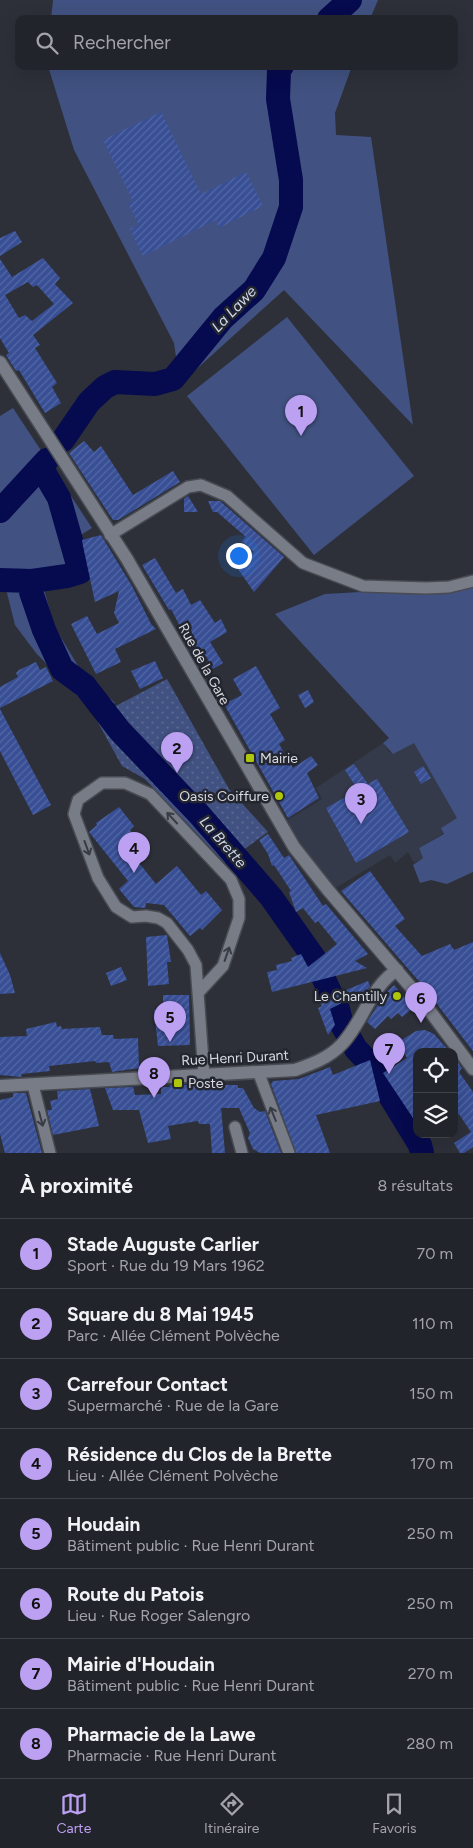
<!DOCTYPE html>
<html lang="fr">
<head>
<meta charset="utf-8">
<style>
  body { margin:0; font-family:Figtree,sans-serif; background:#2a2c33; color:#f1f3f6 }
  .controls { position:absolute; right:15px; bottom:15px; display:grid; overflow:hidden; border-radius:10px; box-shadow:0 5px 20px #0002 }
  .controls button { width:45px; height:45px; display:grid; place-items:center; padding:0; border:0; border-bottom:1px solid #3f4147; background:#22242b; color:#f1f3f6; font:25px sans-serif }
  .you { position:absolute; left:238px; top:555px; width:18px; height:18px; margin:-12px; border:4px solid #fff; border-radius:50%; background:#1a73e8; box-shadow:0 0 0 8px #1a73e833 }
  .badge { display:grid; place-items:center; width:32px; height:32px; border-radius:50%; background:#bca0f2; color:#111; font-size:16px; font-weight:700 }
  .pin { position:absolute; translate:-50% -41px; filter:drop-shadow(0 1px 2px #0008) }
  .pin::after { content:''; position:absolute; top:26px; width:18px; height:15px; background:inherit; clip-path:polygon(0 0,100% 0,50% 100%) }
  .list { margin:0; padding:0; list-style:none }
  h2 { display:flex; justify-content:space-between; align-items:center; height:65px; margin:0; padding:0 20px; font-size:21px }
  h2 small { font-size:16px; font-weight:400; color:#a2a4a9 }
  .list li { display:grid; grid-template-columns:32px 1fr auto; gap:15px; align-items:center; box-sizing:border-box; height:70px; padding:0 20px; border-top:1px solid #3f4147 }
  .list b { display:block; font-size:19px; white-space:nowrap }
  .list p { margin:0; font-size:16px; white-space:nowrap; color:#a2a4a9 }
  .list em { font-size:16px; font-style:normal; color:#a2a4a9 }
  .icon { flex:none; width:28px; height:28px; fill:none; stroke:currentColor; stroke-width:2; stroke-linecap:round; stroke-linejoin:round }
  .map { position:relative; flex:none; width:473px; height:1153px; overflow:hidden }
  .search { position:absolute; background:#22242b; box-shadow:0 5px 20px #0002; left:15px; right:15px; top:15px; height:55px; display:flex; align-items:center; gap:12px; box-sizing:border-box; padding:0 18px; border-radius:10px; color:#a2a4a9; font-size:19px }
  .sheet { height:625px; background:#22242b }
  nav { display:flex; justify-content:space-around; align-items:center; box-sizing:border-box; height:70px; border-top:1px solid #3f4147; background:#22242b; font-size:14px; color:#a2a4a9 }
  nav a { display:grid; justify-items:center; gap:2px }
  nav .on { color:#bca0f2 }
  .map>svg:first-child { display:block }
</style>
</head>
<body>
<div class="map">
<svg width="473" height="1153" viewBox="0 0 473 1153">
  <defs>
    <pattern id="park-dots" width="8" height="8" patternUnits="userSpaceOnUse" patternTransform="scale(1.25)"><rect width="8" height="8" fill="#415282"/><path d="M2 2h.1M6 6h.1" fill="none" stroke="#5c6a93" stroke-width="1.8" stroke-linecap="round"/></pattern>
    <pattern id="building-hatch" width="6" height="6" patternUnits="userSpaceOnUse" patternTransform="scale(1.25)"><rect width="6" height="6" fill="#384f96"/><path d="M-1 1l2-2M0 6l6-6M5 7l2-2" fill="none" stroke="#5468a4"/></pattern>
  </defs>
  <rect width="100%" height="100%" fill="#2d3039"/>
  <path fill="#343a49" d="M414 742 458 818 441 828 444 833 419 848 423 858 414 863 408 852 395 863 390 855 334 889 312 862 286 821 322 799 316 788 383 743 390 753Z"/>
  <path fill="#415282" d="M53 0H378L370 19H51Z
    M48 66H352L335 113 336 135 371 137 413 425 284 290 180 384 174 343 74 150Z
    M287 317 414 476 314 555 187 396Z
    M13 408 92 528 76 538 85 576 43 585 54 626 83 674 115 703 92 711 36 653 15 625 6 589 0 590V416Z
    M473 581V872L447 884 431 880 420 883 413 865 423 858 419 848 444 834 441 828 457 818 414 743 393 754 383 743 389 738 275 614 325 594 449 587Z"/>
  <path fill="url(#park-dots)" d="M167 679 229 789 268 832 225 863 145 779 122 766 95 717Z"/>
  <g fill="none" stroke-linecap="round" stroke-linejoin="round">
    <path stroke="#060a4e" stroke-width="24" d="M329 19 350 0
      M63 440 89 402 105 387 115 382 155 384 173 379 223 318 254 290 274 258 291 207V180L278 99 279 70 282 66
      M41 467 59 498 80 572 67 576 32 581 31 592 44 630 62 669 85 686 120 731 198 813 271 897 314 958 338 1009 342 1025 356 1049 371 1065 420 1145 422 1153
      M0 511 47 460
      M0 580 32 581"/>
  </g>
  <path fill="url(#building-hatch)" fill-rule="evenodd" d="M161 112 201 194 246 172 263 206 219 228 216 220 143 256 130 229 139 225 128 203 133 201 103 140Z
    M15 231 22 242 0 256V238Z
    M43 258 60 278 55 284 73 303 33 335 40 345 35 348 57 383 52 387 61 403 45 413 19 370 16 371 6 355 9 353 0 338V259L12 277ZM28 282 33 287 37 285 54 304 32 321 25 315 19 318 5 295Z
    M84 441 94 452 101 446 133 495 173 471 180 482 118 520H113L69 453Z
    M188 496 198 512H184V499Z
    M208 501H220L284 557 254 592 238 569 254 552 242 541 246 537 217 512H213Z
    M101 535 132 586 151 624 156 629 115 649 121 662 96 674 71 624 87 616 97 634 119 623 114 613 119 591 95 602 83 546 82 540Z
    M155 558 176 593 183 589 191 605 200 600 215 623 221 619 227 632 210 642 223 663 213 669 206 656 198 661 171 609 169 610 142 565Z
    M155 661 163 678 140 689 131 671Z
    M36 662 40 670 46 667 53 681 0 708V687L18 677 16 673 19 670Z
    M256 666 280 708 270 714 285 740 279 744 293 768 311 756 318 765 307 773 319 798 288 818 224 704 242 695 233 679Z
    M308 690 314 702 305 708 298 695Z
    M0 709 51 805 33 815 0 751Z
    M354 764 368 784 377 779 409 832 356 863 326 808 358 790 345 770Z
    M423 766 431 778 421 784 414 772Z
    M119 807 134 826 130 830 150 854 139 863 156 884 177 866 201 895 206 891 222 910 202 930 200 928 190 936 164 905 146 903 145 908 134 907 119 889 128 881 89 832 97 825 96 823Z
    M268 834 284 858 289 855 323 906 326 904 368 954 355 961 367 968 272 992 267 972 277 970 276 965 292 961 291 958 301 954 308 967 337 944 318 921 315 923 303 908 296 912 289 892 291 891 274 865 272 866 268 854 259 840Z
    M370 871 405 919 395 926 422 956 450 944 454 950 473 942V1051L423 986 341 891Z
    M167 935 171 962H167L169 984 148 986 146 937Z
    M0 953 10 975 15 993 0 994Z
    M121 967 127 980 111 986 106 973Z
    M368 981 370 986 367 990 330 1009 335 1025 328 1035 318 1008 322 1006 319 1001Z
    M394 985 413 1008 402 1017 398 1013 391 1019 388 1016 375 1029 367 1022 384 995Z
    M163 995H189L190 1045 158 1046 154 1010 163 1009Z
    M56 1022 57 1027 61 1026 62 1029 100 1027 102 1035H113L114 1039 138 1038 139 1068 112 1072 109 1062 96 1063 95 1061 49 1066 50 1071 21 1074 22 1077 0 1075V1037L27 1036 26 1029Z
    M425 1030 434 1034 450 1052H417V1124L383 1073 407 1058 399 1045 400 1041 416 1031Z
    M454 1057 462 1068 459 1072 473 1092V1147L464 1153H460L454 1143 471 1132 459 1114 454 1116Z
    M370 1060 380 1101 316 1115 330 1153H296L271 1084 273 1081 299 1079 330 1067 333 1075Z
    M170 1085H238V1088H243L254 1108 260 1112 265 1111 281 1153H260L253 1149 248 1138 250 1133 239 1108H221L225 1153H212L210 1124H199L198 1121 168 1126 171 1139 148 1143 139 1110H113L105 1088 133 1087 135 1095 161 1094V1087H170Z
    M90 1089 99 1126 53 1135 47 1110H52L50 1101 58 1099 57 1091Z
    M13 1093H26L42 1153H5L0 1134V1100L13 1097Z"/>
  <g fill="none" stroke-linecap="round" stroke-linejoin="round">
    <g stroke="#484b52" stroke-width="14">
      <path id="minor" d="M110 535 188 487 201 485 227 496 303 563 363 586 426 588 449 587 473 581
        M199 992 223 966 239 918V899L231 880 150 794 125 783H102L78 800 74 814 98 878 116 907 132 917 146 916 158 918 167 923 188 950 196 965 204 1075
        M259 1074 289 1153
        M33 1085 50 1153
        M235 1127 242 1153"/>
    </g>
    <g stroke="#484b52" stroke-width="15">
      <path id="tertiary" d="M0 1086 295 1070C312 1064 329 1058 342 1044 363 1022 371 986 397 970"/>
    </g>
    <g stroke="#484b52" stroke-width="15">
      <path id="secondary" d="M0 362 127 559 294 847 328 890 421 999 473 1069"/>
    </g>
    <use href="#minor" stroke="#787c87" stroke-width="11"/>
    <use href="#tertiary" stroke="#787c87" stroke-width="12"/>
    <use href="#secondary" stroke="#787c87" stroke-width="12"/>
  </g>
  <defs><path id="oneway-shaft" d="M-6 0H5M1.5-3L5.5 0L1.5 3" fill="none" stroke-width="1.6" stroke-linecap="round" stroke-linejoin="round" transform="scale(1.25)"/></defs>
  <g stroke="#383c45">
    <use href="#oneway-shaft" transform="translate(172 818) rotate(-133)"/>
    <use href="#oneway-shaft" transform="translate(87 848) rotate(70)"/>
    <use href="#oneway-shaft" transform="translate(227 954) rotate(-71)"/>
    <use href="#oneway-shaft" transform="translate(273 1114) rotate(-112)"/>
    <use href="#oneway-shaft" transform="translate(41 1119) rotate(75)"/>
  </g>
  <g fill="#aec60c" stroke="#23262f" stroke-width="2">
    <rect x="245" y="753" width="10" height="10" rx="2.5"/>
    <circle cx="279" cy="796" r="5"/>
    <circle cx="397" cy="996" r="5"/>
    <rect x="173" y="1078" width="10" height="10" rx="2.5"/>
  </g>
  <g text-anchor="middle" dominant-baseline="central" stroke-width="5" stroke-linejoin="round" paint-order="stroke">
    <g font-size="14" fill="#d9dbe1" stroke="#23262f">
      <text transform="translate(204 664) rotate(61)">Rue de la Gare</text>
      <text transform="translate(235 1058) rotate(-3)">Rue Henri Durant</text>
    </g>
    <g font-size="14" fill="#d9dbe1" stroke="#23262f" text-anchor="start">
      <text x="260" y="758">Mairie</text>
      <text x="269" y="796" text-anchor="end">Oasis Coiffure</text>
      <text x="387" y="996" text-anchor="end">Le Chantilly</text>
      <text x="188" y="1083">Poste</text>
    </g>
    <g font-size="15" font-style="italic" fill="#cfd8ec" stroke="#23262f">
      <text transform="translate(234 309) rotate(-46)">La Lawe</text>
      <text transform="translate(223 842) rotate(49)">La Brette</text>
    </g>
  </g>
</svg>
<div class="controls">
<button><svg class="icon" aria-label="locate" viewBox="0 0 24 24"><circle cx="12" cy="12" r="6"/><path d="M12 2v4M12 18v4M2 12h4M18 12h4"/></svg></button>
<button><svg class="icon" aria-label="layers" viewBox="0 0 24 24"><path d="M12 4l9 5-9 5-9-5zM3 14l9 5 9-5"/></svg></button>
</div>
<div class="you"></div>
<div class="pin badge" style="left:301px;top:436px">1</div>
<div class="pin badge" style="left:177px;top:773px">2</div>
<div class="pin badge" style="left:361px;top:824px">3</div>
<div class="pin badge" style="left:134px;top:873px">4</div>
<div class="pin badge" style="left:170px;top:1042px">5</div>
<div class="pin badge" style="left:421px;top:1023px">6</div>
<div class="pin badge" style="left:389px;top:1074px">7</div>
<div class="pin badge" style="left:154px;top:1098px">8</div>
<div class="search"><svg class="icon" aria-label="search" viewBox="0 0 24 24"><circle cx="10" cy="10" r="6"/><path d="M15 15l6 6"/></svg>Rechercher</div>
</div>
<section class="sheet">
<h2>À proximité<small>8 résultats</small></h2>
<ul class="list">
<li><span class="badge">1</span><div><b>Stade Auguste Carlier</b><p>Sport · Rue du 19 Mars 1962</p></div><em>70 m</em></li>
<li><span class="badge">2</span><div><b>Square du 8 Mai 1945</b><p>Parc · Allée Clément Polvèche</p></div><em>110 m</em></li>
<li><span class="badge">3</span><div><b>Carrefour Contact</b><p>Supermarché · Rue de la Gare</p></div><em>150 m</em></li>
<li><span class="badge">4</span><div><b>Résidence du Clos de la Brette</b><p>Lieu · Allée Clément Polvèche</p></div><em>170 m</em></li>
<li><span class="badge">5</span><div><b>Houdain</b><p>Bâtiment public · Rue Henri Durant</p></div><em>250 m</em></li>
<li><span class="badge">6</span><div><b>Route du Patois</b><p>Lieu · Rue Roger Salengro</p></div><em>250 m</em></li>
<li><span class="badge">7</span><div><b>Mairie d'Houdain</b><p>Bâtiment public · Rue Henri Durant</p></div><em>270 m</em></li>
<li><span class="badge">8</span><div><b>Pharmacie de la Lawe</b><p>Pharmacie · Rue Henri Durant</p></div><em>280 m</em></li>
</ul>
</section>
<nav>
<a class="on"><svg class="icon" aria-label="map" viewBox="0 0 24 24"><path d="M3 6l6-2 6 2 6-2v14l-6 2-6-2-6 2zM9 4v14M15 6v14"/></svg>Carte</a>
<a><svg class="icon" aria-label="directions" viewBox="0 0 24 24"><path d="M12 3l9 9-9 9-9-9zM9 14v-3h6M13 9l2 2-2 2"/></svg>Itinéraire</a>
<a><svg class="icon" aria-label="saved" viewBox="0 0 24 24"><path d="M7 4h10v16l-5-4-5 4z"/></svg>Favoris</a>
</nav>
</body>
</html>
